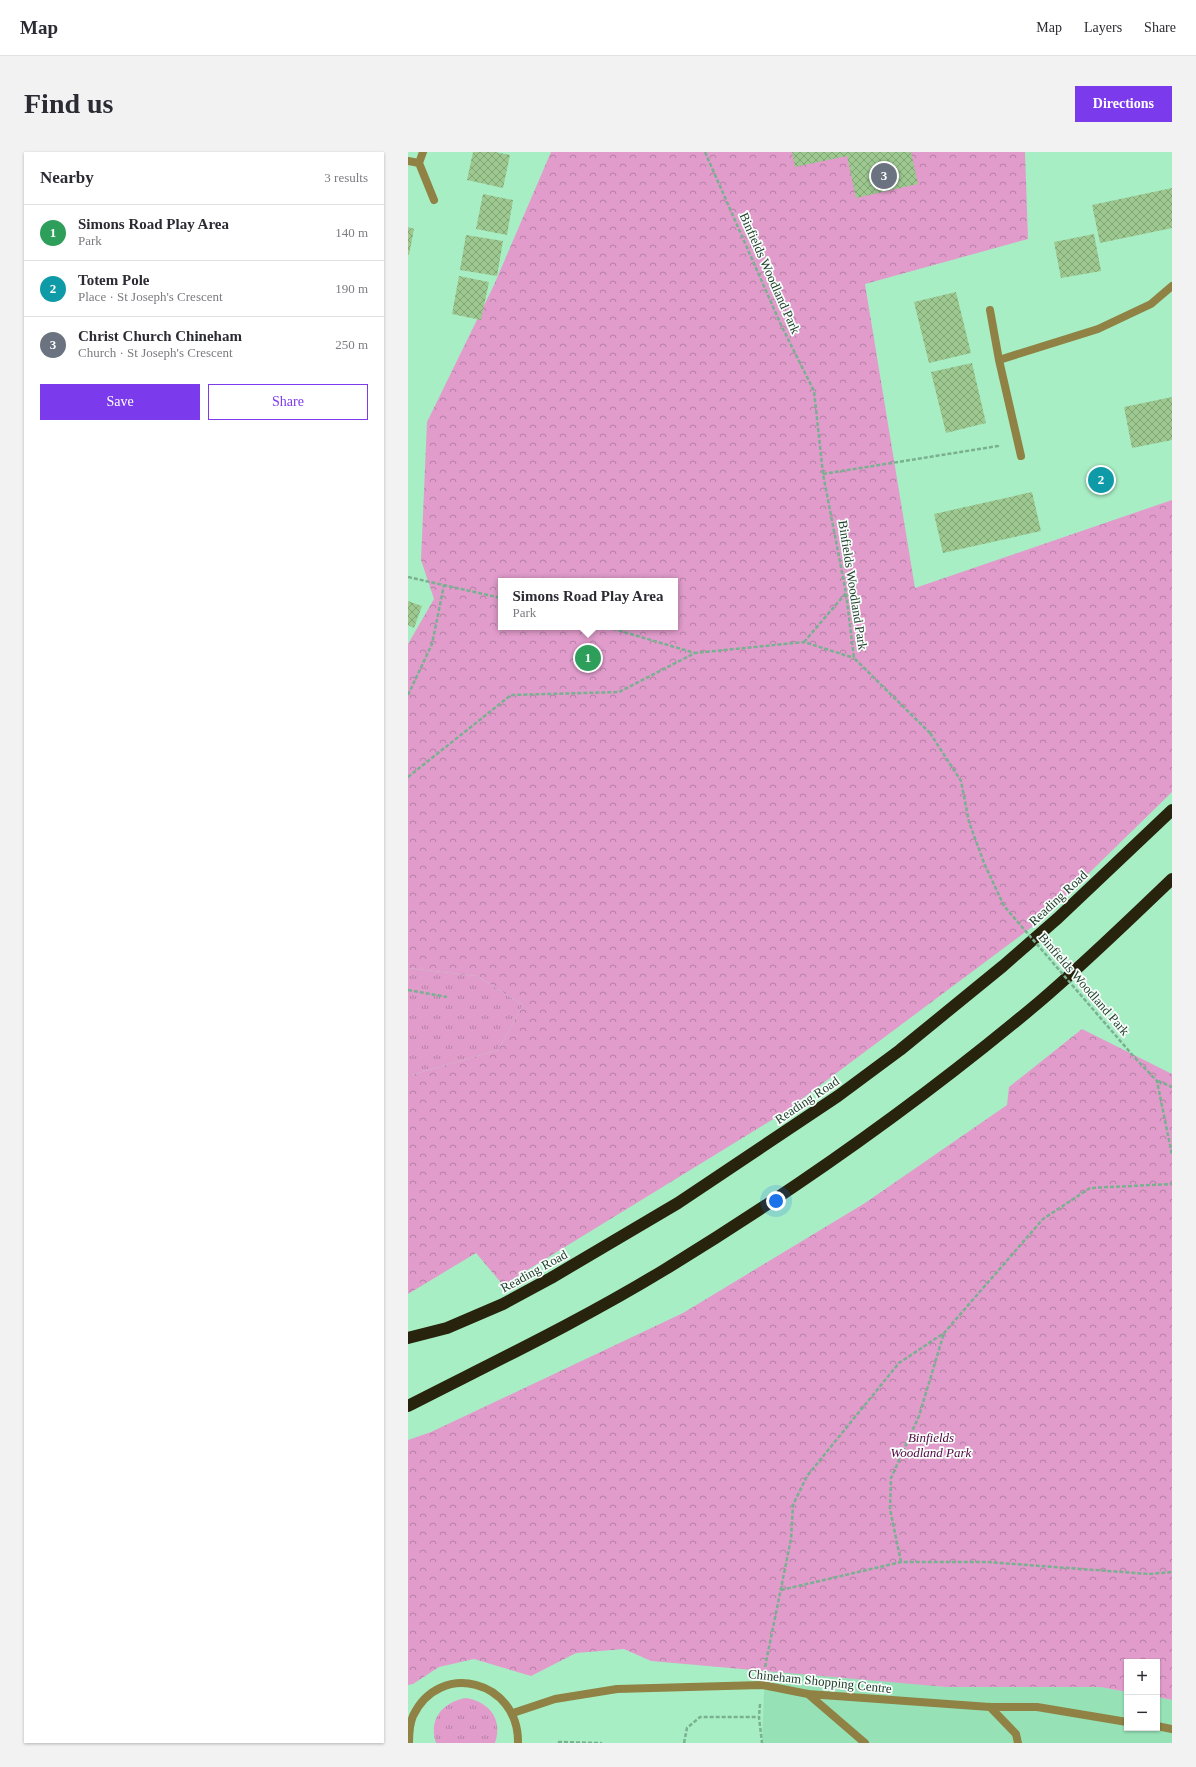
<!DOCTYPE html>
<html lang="en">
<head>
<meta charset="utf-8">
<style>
  body { margin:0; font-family:Georgia,serif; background:#f2f2f3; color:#2b2b33 }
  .controls { position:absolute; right:12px; bottom:12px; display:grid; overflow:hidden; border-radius:0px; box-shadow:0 1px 3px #0004 }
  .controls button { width:36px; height:36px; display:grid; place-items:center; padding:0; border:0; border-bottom:1px solid #e1e1e2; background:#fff; color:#2b2b33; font:20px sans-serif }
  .you { position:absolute; left:368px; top:1049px; width:14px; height:14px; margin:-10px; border:3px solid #fff; border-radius:50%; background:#1a73e8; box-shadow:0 0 0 6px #1a73e833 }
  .badge { display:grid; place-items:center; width:26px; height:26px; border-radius:50%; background:#7c3aed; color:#fff; font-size:13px; font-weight:700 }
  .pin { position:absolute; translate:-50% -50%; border:2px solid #fff; box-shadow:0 1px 4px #0006 }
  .popup { position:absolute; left:90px; top:426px; width:180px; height:52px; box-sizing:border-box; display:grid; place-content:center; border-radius:0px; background:#fff; filter:drop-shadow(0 1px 3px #0005); font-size:13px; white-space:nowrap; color:#7c7c81 }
  .popup b { font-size:15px; color:#2b2b33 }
  .popup::after { content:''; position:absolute; left:50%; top:100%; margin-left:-8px; border:8px solid transparent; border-top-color:#fff }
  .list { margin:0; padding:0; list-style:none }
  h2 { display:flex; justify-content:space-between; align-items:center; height:52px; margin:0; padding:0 16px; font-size:17px }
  h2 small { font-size:13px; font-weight:400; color:#7c7c81 }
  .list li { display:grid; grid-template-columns:26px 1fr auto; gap:12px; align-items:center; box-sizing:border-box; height:56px; padding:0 16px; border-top:1px solid #e1e1e2 }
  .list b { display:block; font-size:15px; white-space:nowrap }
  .list p { margin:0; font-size:13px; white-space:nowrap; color:#7c7c81 }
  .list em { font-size:13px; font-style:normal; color:#7c7c81 }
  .actions { display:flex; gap:8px; padding:12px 16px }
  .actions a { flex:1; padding:9px 0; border:1px solid #7c3aed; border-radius:0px; text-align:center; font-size:14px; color:#7c3aed }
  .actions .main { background:#7c3aed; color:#fff }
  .map { position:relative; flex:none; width:764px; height:1591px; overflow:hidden; border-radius:0px }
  header { display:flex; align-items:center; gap:24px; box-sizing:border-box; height:56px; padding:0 20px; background:#fff; border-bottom:1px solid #e1e1e2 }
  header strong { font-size:19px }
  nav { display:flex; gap:22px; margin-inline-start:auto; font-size:14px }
  .intro { display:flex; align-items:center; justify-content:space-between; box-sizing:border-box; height:96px; padding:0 24px }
  h1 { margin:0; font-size:28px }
  .button { padding:10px 18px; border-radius:0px; background:#7c3aed; color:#fff; font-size:14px; font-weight:700 }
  main { display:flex; gap:24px; padding:0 24px }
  aside { flex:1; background:#fff; border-radius:0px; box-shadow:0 1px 3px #0004 }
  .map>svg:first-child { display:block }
</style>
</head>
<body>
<header>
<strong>Map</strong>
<nav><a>Map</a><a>Layers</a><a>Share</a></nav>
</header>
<div class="intro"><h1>Find us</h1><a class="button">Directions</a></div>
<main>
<aside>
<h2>Nearby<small>3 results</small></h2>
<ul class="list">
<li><span class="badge" style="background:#2e9e5b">1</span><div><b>Simons Road Play Area</b><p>Park</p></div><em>140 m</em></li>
<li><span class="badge" style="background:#0f9aa8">2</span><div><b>Totem Pole</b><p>Place · St Joseph's Crescent</p></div><em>190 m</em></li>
<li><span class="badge" style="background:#6b7280">3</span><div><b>Christ Church Chineham</b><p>Church · St Joseph's Crescent</p></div><em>250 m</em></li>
</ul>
<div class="actions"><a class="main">Save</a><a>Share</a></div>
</aside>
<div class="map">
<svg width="764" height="1591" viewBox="0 0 764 1591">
  <defs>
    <pattern id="grass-tufts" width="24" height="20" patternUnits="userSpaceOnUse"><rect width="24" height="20" fill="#e19ccc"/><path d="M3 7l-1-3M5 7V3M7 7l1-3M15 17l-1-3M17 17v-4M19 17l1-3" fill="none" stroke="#b680a6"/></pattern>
    <pattern id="forest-crowns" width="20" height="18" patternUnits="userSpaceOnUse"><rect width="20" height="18" fill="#e19ccc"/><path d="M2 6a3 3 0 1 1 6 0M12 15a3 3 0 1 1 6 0" fill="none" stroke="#b680a6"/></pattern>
    <pattern id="building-cross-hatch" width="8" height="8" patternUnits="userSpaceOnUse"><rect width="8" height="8" fill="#9dc890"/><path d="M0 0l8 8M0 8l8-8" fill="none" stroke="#80a476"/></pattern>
  </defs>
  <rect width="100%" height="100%" fill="#a8eec5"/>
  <path fill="#96e2b6" d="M357 1515 538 1535H692L719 1540V1576H749V1545L764 1548V1591H354Z"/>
  <path fill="url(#grass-tufts)" d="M0 816 69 824 115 853 90 898 0 924Z
    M58 1546C82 1550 95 1568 87 1591H28C20 1567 35 1550 58 1546Z"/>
  <path fill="url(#forest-crowns)" fill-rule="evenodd" d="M143 0H617L620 87 457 132 507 436 764 348V640L632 769 375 961 95 1133 68 1101 0 1142V924L90 898 115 853 69 824 0 816V492L26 447 13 408 19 270 86 133ZM93 429H267V475H93Z
    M674 877 764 922V1548L749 1545V1510H719V1540L692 1535H538L243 1509 216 1497 168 1501 123 1524 66 1507 31 1515 5 1532 0 1533V1288L23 1280 275 1161 457 1051 599 953 601 935Z"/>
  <path fill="url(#building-cross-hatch)" d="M65 0H87L102 3 95 36 59 28Z
    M384 0H503L510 32 448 46 439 4 387 15Z
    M764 36V76L692 91 684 53Z
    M75 42 105 48 99 83 68 77Z
    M0 75 6 77 1 103H0Z
    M686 82 693 119 653 126 646 90Z
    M58 83 95 89 89 124 52 118Z
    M51 124 81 130 73 168 44 162Z
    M548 140 563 201 521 211 506 150Z
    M564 211 578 271 538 281 523 220Z
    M764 245V288L724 296 716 255Z
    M624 340 633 379 535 401 526 362Z
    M0 449 14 454 6 476 0 473Z"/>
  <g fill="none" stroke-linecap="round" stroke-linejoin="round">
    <path stroke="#79b090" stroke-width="2.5" stroke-dasharray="4 2" stroke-linecap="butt" d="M297 0 373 173 406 239 415 322 438 441 446 506 522 581
      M415 322 590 294V292
      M0 425 93 446
      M199 475 287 501
      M396 490 438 441
      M0 543 24 492 36 433
      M0 625 103 543 211 540 287 501 396 490 446 506
      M0 838 39 845
      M727 906 749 929 764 1003
      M750 929 764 935
      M493 1410 482 1357 483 1326 511 1264 536 1181
      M373 1438 493 1410H579L741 1422 764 1420
      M357 1515 383 1387 385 1353 399 1324 491 1211 536 1181 635 1067 682 1036 764 1032
      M352 1552 351 1565 354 1591
      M151 1591V1590L194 1591
      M276 1591 279 1576 292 1565H351"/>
    <path stroke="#8f8244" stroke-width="8" d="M400 1542 457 1591
      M582 1555 608 1582 610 1591
      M105 1561 147 1547 209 1537 354 1533 400 1542 582 1555H629L719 1570
      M749 1574 764 1577
      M1 1591C1 1583 2 1571 5 1564 31 1508 111 1528 110 1591"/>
    <path stroke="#8f8244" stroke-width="8" d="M0 9 11 11 26 48
      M11 11 15 0
      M582 158 591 208 613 304
      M591 208 690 177 743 152 764 134"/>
    <path stroke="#27230c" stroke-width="12" d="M0 1186 39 1176 95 1152 143 1126 270 1051 430 944 492 898 595 814 650 766 764 658
      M0 1254C86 1210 174 1168 256 1118 387 1038 513 949 630 851 676 812 720 769 764 727"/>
    <path stroke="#79b090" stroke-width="2.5" stroke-dasharray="4 2" stroke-linecap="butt" d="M522 581 553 629 561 670 576 711 596 754 727 906"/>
  </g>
  <g text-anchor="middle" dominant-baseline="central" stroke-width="3.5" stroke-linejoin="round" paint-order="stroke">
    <g font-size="13" fill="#213d2d" stroke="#f8fefa">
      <text transform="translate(362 121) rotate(66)">Binfields Woodland Park</text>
      <text transform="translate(445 433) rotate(81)">Binfields Woodland Park</text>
      <text transform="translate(650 746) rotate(-43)">Reading Road</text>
      <text transform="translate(676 832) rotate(49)">Binfields Woodland Park</text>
      <text transform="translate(399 948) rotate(-34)">Reading Road</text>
      <text transform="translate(126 1119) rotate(-29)">Reading Road</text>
      <text transform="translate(412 1529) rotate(6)">Chineham Shopping Centre</text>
    </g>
    <g font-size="13" font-style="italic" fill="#530544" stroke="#f8fefa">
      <text x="523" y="1285">Binfields<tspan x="523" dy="15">Woodland Park</tspan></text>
    </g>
  </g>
</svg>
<div class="controls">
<button>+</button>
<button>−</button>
</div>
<div class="you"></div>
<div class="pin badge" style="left:180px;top:506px;background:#2e9e5b">1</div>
<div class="popup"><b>Simons Road Play Area</b>Park</div>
<div class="pin badge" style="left:693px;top:328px;background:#0f9aa8">2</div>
<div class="pin badge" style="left:476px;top:24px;background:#6b7280">3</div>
</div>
</main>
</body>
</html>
